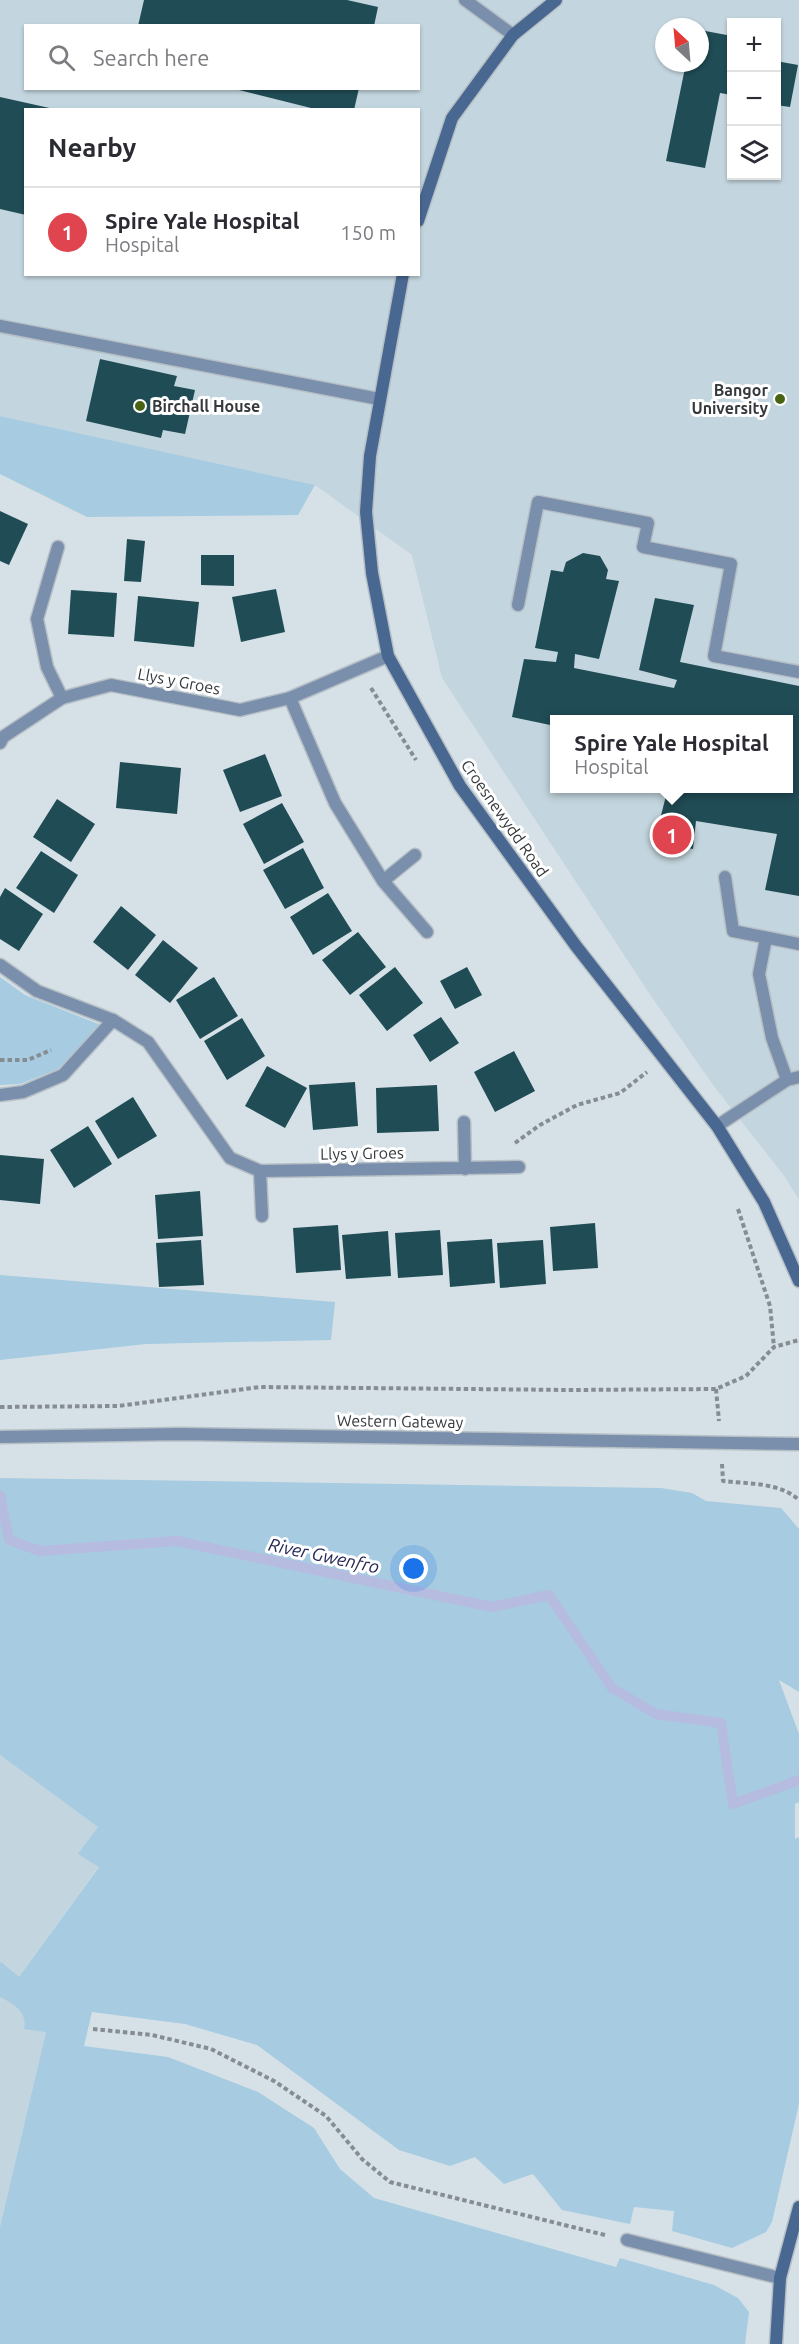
<!DOCTYPE html>
<html lang="en">
<head>
<meta charset="utf-8">
<style>
  body { margin:0; font-family:Ubuntu,sans-serif; background:#f2f2f3; color:#2b2b33 }
  .controls { position:absolute; right:18px; top:18px; display:grid; overflow:hidden; border-radius:0px; box-shadow:0 2px 4px #0004 }
  .controls button { width:54px; height:54px; display:grid; place-items:center; padding:0; border:0; border-bottom:2px solid #e1e1e2; background:#fff; color:#2b2b33; font:30px sans-serif }
  .compass { position:absolute; left:655px; top:18px; width:54px; height:54px; border-radius:50%; background:#fff; box-shadow:0 2px 4px #0004; rotate:334deg }
  .you { position:absolute; left:414px; top:1569px; width:21px; height:21px; margin:-15px; border:4px solid #fff; border-radius:50%; background:#1a73e8; box-shadow:0 0 0 9px #1a73e833 }
  .badge { display:grid; place-items:center; width:39px; height:39px; border-radius:50%; background:#1a73e8; color:#fff; font-size:20px; font-weight:700 }
  .pin { position:absolute; translate:-50% -50%; border:3px solid #fff; box-shadow:0 2px 6px #0006 }
  .popup { position:absolute; left:550px; top:715px; width:243px; height:78px; box-sizing:border-box; display:grid; place-content:center; border-radius:0px; background:#fff; filter:drop-shadow(0 2px 4px #0005); font-size:20px; white-space:nowrap; color:#7c7c81 }
  .popup b { font-size:22px; color:#2b2b33 }
  .popup::after { content:''; position:absolute; left:50%; top:100%; margin-left:-12px; border:12px solid transparent; border-top-color:#fff }
  .list { margin:0; padding:0; list-style:none }
  h2 { display:flex; justify-content:space-between; align-items:center; height:78px; margin:0; padding:0 24px; font-size:26px }
  h2 small { font-size:20px; font-weight:400; color:#7c7c81 }
  .list li { display:grid; grid-template-columns:39px 1fr auto; gap:18px; align-items:center; box-sizing:border-box; height:90px; padding:0 24px; border-top:2px solid #e1e1e2 }
  .list b { display:block; font-size:22px; white-space:nowrap }
  .list p { margin:0; font-size:20px; white-space:nowrap; color:#7c7c81 }
  .list em { font-size:20px; font-style:normal; color:#7c7c81 }
  .icon { flex:none; width:33px; height:33px; fill:none; stroke:currentColor; stroke-width:2; stroke-linecap:round; stroke-linejoin:round }
  .map { position:relative; flex:none; width:799px; height:2344px; overflow:hidden }
  .search { position:absolute; background:#fff; box-shadow:0 2px 4px #0004; left:24px; top:24px; width:396px; height:66px; display:flex; align-items:center; gap:15px; box-sizing:border-box; padding:0 21px; border-radius:0px; color:#7c7c81; font-size:22px }
  .panel { position:absolute; background:#fff; box-shadow:0 2px 4px #0004; left:24px; top:108px; width:396px; height:168px; border-radius:0px }
  .map>svg:first-child { display:block }
</style>
</head>
<body>
<div class="map">
<svg width="799" height="2344" viewBox="0 0 799 2344">
  <rect width="100%" height="100%" fill="#d6e1e7"/>
  <path fill="#c3d5de" fill-rule="evenodd" d="M0 0H799V1200L785 1177 713 1085 649 993 442 678 412 555 315 485 0 416ZM732 22H776V176H732ZM26 26H418V88H26ZM664 27H700V63H664ZM26 110H418V274H26ZM555 720H789V788H555Z
    M0 1755 98 1827 99 1866 19 1977 51 2011 0 2227Z"/>
  <path fill="#a7cbe0" d="M0 416 315 485 298 515 87 517 0 474Z
    M0 977 25 995 101 1025 58 1069 20 1084 0 1085Z
    M0 1275 335 1302 331 1340 146 1344 0 1360Z
    M0 1478 661 1488 692 1493 706 1501 781 1508 799 1529V1692L779 1680 799 1734V1802L795 1804V1839L799 1837V2104L772 2222 766 2232 732 2248 672 2231 674 2211 634 2207 630 2224 562 2210 533 2174 504 2184 475 2157 450 2166 399 2150 257 2045 185 2024 92 2012 84 2046 168 2057 258 2092 314 2128 340 2169 374 2198 616 2267 620 2258 714 2285 738 2298 749 2312 745 2344H0V2227L46 2032 24 2029C28 2012 13 2003 0 1997V1964L1 1962 19 1977 99 1867 78 1854 98 1827 0 1755Z"/>
  <g fill="none" stroke-linecap="round" stroke-linejoin="round">
    <path stroke="#b6bce0" stroke-width="10" d="M0 1495 9 1540 40 1551 177 1541 492 1607 549 1595 612 1688 656 1714 721 1723 733 1804 799 1780"/>
  </g>
  <path fill="#204c55" d="M144 0H347L378 7 374 26H138Z
    M700 30 732 36V95L720 93 705 168 666 161 686 63H700Z
    M776 61 798 65 790 107 776 105Z
    M231 88H359L354 110H319Z
    M0 97 54 109 26 110V215L0 209Z
    M100 359 177 376 174 386 195 390 185 434 163 430 161 438 86 421Z
    M0 511 28 524 9 565 0 561Z
    M127 539 145 541 141 582 124 581Z
    M583 553 600 556 608 570 606 579 619 581 599 659 575 654 574 668 674 688 677 680 639 670 655 598 694 605 680 662 799 686V896L765 890 777 834 696 821 693 849 674 845 676 832 657 831 668 788H789V720H555V726L512 717 524 659 556 662 558 652 535 648 551 570 563 572 566 562Z
    M201 555H234V586L201 585Z
    M276 589 285 632 241 642 232 597Z
    M71 590 117 593 114 637 68 634Z
    M138 596 199 602 194 647 134 641Z
    M265 754 282 796 240 812 223 770Z
    M120 762 181 768 177 814 116 808Z
    M57 799 95 824 71 862 33 837Z
    M282 803 304 842 264 864 243 824Z
    M303 848 324 888 285 909 263 870Z
    M41 851 78 875 54 913 16 888Z
    M5 888 43 914 19 951 0 939V897Z
    M328 893 352 931 313 955 290 917Z
    M121 906 156 935 128 970 93 942Z
    M358 932 386 967 350 995 322 960Z
    M163 940 198 968 170 1003 135 975Z
    M395 967 423 1003 387 1031 359 995Z
    M467 967 482 995 455 1009 440 981Z
    M214 977 238 1016 200 1039 176 1000Z
    M441 1017 459 1043 430 1062 413 1035Z
    M242 1018 265 1056 227 1080 204 1041Z
    M514 1051 535 1091 495 1112 474 1072Z
    M267 1066 307 1088 285 1128 245 1106Z
    M355 1082 358 1126 313 1130 309 1085Z
    M437 1085 439 1131 377 1133 376 1088Z
    M133 1097 157 1136 118 1159 95 1121Z
    M88 1126 112 1164 74 1188 50 1150Z
    M0 1155 44 1159 40 1204 0 1200Z
    M200 1191 203 1236 158 1239 155 1195Z
    M595 1223 598 1268 553 1271 550 1227Z
    M338 1225 341 1270 296 1273 293 1228Z
    M440 1230 443 1275 398 1278 395 1233Z
    M388 1231 391 1276 346 1279 342 1235Z
    M492 1239 495 1283 450 1287 447 1242Z
    M201 1240 204 1285 159 1287 156 1243Z
    M543 1240 546 1284 500 1288 497 1243Z"/>
  <g fill="none" stroke-linecap="round" stroke-linejoin="round">
    <g stroke="#b6bfc5" stroke-width="15">
      <path id="lane" d="M465 0 513 35
        M0 326 379 399
        M58 547 37 619 47 667 62 698
        M518 605 538 502 648 523 643 547 731 564 714 656 799 672
        M290 698 335 803 383 881 427 932
        M725 877 733 931 799 944
        M383 881 415 855
        M766 938 759 974 772 1038 787 1080
        M0 1095 23 1092 63 1075 113 1020
        M717 1126 787 1080 799 1077
        M260 1171 262 1216
        M627 2240 780 2278"/>
    </g>
    <g stroke="#b6bfc5" stroke-width="15">
      <path id="street" d="M0 743 3 737 62 698 111 685 240 710 290 698 388 656
        M0 965 37 991 113 1020 148 1042 230 1158 260 1171 519 1167
        M464 1122 465 1169
        M0 1437 180 1434 799 1444"/>
    </g>
    <g stroke="#b6bfc5" stroke-width="15">
      <path id="secondary" d="M418 221 452 118 513 35 556 0
        M403 274 370 456 366 512 372 573 388 656 460 786 576 946 717 1126 764 1202 799 1281
        M776 2344 780 2278 799 2207"/>
    </g>
    <path stroke="#868d92" stroke-width="4" stroke-dasharray="4.5 3" stroke-linecap="butt" d="M371 688 416 760
      M0 1060H28L51 1050
      M515 1143 540 1125 577 1105 620 1093 647 1072
      M738 1209 770 1306 774 1347
      M716 1389 719 1421
      M0 1407 118 1406 260 1387 571 1390 716 1389 746 1376 774 1347 799 1340
      M722 1464 723 1481C748 1484 779 1482 799 1500
      M93 2029 152 2035 211 2049 274 2081 326 2116 362 2159 390 2182 605 2235"/>
    <use href="#lane" stroke="#7a8fac" stroke-width="12"/>
    <use href="#street" stroke="#7a8fac" stroke-width="12"/>
    <use href="#secondary" stroke="#496891" stroke-width="12"/>
  </g>
  <g fill="#486314" stroke="#fff" stroke-width="2">
    <circle cx="780" cy="399" r="6"/>
    <circle cx="140" cy="406" r="6"/>
  </g>
  <g text-anchor="middle" dominant-baseline="central" stroke-width="6" stroke-linejoin="round" paint-order="stroke">
    <g font-size="16" font-weight="bold" fill="#35393c" stroke="#fff" text-anchor="end">
      <text x="768" y="390">Bangor<tspan x="768" dy="18">University</tspan></text>
      <text x="152" y="406" text-anchor="start">Birchall House</text>
    </g>
    <g font-size="16" fill="#35393c" stroke="#fff">
      <text transform="translate(179 681) rotate(11)">Llys y Groes</text>
      <text transform="translate(505 818) rotate(55)">Croesnewydd Road</text>
      <text transform="translate(362 1153) rotate(-1)">Llys y Groes</text>
      <text transform="translate(400 1421) rotate(1)">Western Gateway</text>
    </g>
    <g font-size="18" font-style="italic" fill="#242754" stroke="#fff">
      <text transform="translate(324 1555) rotate(12)">River Gwenfro</text>
    </g>
  </g>
</svg>
<div class="controls">
<button>+</button>
<button>−</button>
<button><svg class="icon" aria-label="layers" viewBox="0 0 24 24"><path d="M12 4l9 5-9 5-9-5zM3 14l9 5 9-5"/></svg></button>
</div>
<svg class="compass" viewBox="-18 -18 36 36"><path d="M0-13l5 13h-10z" fill="#e53935"/><path d="M0 13l5-13h-10z" fill="#7c7c81"/></svg>
<div class="you"></div>
<div class="pin badge" style="left:672px;top:835px;background:#e0444e">1</div>
<div class="popup"><b>Spire Yale Hospital</b>Hospital</div>
<div class="search"><svg class="icon" aria-label="search" viewBox="0 0 24 24"><circle cx="10" cy="10" r="6"/><path d="M15 15l6 6"/></svg>Search here</div>
<section class="panel">
<h2>Nearby<small></small></h2>
<ul class="list">
<li><span class="badge" style="background:#e0444e">1</span><div><b>Spire Yale Hospital</b><p>Hospital</p></div><em>150 m</em></li>
</ul>
</section>
</div>
</body>
</html>
